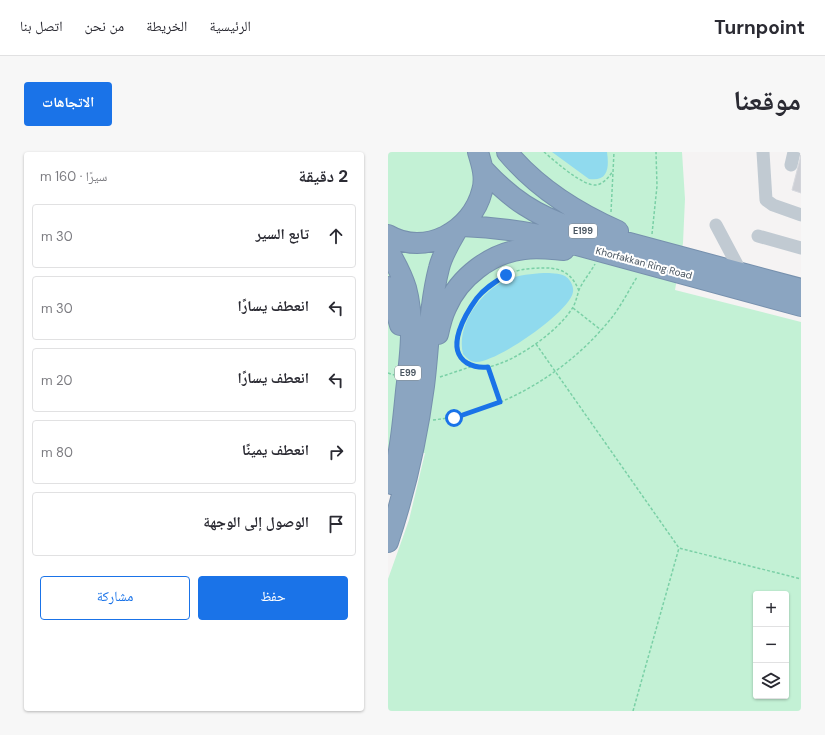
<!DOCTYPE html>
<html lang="ar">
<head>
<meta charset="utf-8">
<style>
  body { margin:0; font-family:"DM Sans","Noto Naskh Arabic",sans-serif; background:#f7f7f7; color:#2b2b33; direction:rtl }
  .controls { position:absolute; right:12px; bottom:12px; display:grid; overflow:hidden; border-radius:4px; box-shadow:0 1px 3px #0004 }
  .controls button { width:36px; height:36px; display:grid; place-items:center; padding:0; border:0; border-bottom:1px solid #e1e1e2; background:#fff; color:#2b2b33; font:20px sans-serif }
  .stop { position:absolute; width:12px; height:12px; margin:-9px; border:3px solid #1a73e8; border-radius:50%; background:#fff }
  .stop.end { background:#1a73e8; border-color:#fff; box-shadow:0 1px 4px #0008 }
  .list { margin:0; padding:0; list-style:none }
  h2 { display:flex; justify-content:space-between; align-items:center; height:52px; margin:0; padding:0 16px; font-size:17px }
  h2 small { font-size:13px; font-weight:400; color:#7c7c81 }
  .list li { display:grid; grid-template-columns:26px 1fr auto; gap:12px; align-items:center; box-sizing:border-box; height:64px; margin:0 8px 8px; padding:0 8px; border:1px solid #e1e1e2; border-radius:4px }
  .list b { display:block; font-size:15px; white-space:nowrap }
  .list em { font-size:13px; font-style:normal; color:#7c7c81 }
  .actions { display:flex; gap:8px; padding:12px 16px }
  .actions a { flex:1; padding:9px 0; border:1px solid #1a73e8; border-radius:4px; text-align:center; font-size:14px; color:#1a73e8 }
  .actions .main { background:#1a73e8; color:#fff }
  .icon { flex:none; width:22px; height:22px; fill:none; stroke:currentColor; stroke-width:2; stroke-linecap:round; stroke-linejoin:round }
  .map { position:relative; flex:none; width:413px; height:559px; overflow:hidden; direction:ltr; border-radius:4px }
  header { display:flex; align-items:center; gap:24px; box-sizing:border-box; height:56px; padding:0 20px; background:#fff; border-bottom:1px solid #e1e1e2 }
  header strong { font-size:19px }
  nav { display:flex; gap:22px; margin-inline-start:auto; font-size:14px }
  .intro { display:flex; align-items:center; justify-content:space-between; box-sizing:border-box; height:96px; padding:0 24px }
  h1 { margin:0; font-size:28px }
  .button { padding:10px 18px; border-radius:4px; background:#1a73e8; color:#fff; font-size:14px; font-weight:700 }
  main { display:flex; gap:24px; padding:0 24px }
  aside { flex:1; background:#fff; border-radius:4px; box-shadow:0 1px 3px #0004 }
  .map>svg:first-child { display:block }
</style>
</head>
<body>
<header>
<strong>Turnpoint</strong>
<nav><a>الرئيسية</a><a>الخريطة</a><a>من نحن</a><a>اتصل بنا</a></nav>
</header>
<div class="intro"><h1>موقعنا</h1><a class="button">الاتجاهات</a></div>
<main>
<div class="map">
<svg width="413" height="559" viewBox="0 0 413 559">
  <rect width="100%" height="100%" fill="#f5f3f3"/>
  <path fill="#c3f1d5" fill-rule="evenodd" d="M0 0H294L297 47 295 91 287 138 413 170V559H0V427L21 368 37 301H17L0 299ZM368 442H398V544H368Z"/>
  <path fill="#90daee" d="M164 0H219C221 14 221 30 201 27Z
    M156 121C162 121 171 121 177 124 182 127 186 134 185 140 182 160 108 211 88 210 82 210 79 206 75 202 68 174 92 141 116 129 129 123 142 122 156 121Z"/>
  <path fill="#cdcfd5" stroke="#d7d9de" d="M413 3V41L404 38Z"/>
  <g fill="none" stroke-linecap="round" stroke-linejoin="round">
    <g stroke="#7690ad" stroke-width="22">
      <path id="highway" d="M119 0C148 35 189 61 230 79
        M96 18C123 47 147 63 185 76L413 137
        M74 74C101 75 126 78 152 83L413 154
        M0 83C37 105 84 79 94 39 98 26 94 13 90 0
        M0 98C7 110 14 123 18 136 27 169 22 206 18 239 15 270 12 302 4 332
        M0 135 3 141 12 173
        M50 182C52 173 54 164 58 156 71 125 103 101 136 97 150 95 163 97 176 98
        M0 390C17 339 29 287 36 234 41 195 41 155 51 116 54 103 62 90 69 78"/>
    </g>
    <path stroke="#7ad0a6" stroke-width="1.5" stroke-dasharray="3 2" stroke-linecap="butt" d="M156 0C167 9 195 35 209 33 216 31 221 25 225 19
      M223 60 226 0
      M264 82 269 34 268 0
      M191 139C181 113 162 115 139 117 127 118 112 125 103 132 87 146 61 181 71 203 73 207 77 209 80 211 86 215 93 217 100 215 127 210 171 179 185 155 188 150 189 144 191 138 195 129 202 121 207 112
      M185 156 213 178
      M148 192 291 396 413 427
      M100 216 112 250
      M0 221 6 223
      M52 225 85 214
      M45 268C115 260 182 219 225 164 234 152 241 138 249 125
      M245 559 291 396"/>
    <path stroke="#c1cad2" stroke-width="13" d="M375 0 378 48 385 53 413 63
      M403 13 406 0
      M328 73 354 122
      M370 84 413 96"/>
    <use href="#highway" stroke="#8ba5c1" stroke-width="20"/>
  </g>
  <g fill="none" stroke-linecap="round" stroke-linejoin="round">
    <path stroke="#1a73e8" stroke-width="5" d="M66 266 112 250 100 215C92 216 86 215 79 211 56 197 78 161 89 146 97 136 107 130 118 123"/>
  </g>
  <g text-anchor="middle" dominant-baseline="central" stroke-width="4" stroke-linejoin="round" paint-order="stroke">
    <g fill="#fff" stroke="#808990" stroke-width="1">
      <rect x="181" y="72" width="28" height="14" rx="3"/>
      <rect x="7" y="214" width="26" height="14" rx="3"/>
    </g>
    <g font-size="9" font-weight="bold" fill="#4a5661">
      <text x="195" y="79">E199</text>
      <text x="20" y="221">E99</text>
    </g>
    <g font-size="10" fill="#4a5661" stroke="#fff">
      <text transform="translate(256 111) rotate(15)">Khorfakkan Ring Road</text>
    </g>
  </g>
</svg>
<div class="controls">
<button>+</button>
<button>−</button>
<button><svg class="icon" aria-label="layers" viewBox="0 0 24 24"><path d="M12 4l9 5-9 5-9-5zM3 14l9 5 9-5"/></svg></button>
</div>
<div class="stop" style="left:66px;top:266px"></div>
<div class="stop end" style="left:118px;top:123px"></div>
</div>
<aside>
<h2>2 دقيقة<small>سيرًا · 160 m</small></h2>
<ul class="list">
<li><svg class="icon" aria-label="ahead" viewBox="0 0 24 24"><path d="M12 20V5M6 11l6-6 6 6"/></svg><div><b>تابع السير</b></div><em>30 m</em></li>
<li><svg class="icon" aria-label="left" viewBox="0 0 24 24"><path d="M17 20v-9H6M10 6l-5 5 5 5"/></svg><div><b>انعطف يسارًا</b></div><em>30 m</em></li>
<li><svg class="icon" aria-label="left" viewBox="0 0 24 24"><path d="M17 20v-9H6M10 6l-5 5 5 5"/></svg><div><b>انعطف يسارًا</b></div><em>20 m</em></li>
<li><svg class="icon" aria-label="right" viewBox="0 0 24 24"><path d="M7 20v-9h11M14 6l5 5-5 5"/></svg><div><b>انعطف يمينًا</b></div><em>80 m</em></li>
<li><svg class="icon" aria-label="arrive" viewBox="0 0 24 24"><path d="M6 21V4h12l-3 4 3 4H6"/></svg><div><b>الوصول إلى الوجهة</b></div></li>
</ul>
<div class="actions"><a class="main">حفظ</a><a>مشاركة</a></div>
</aside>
</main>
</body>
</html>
